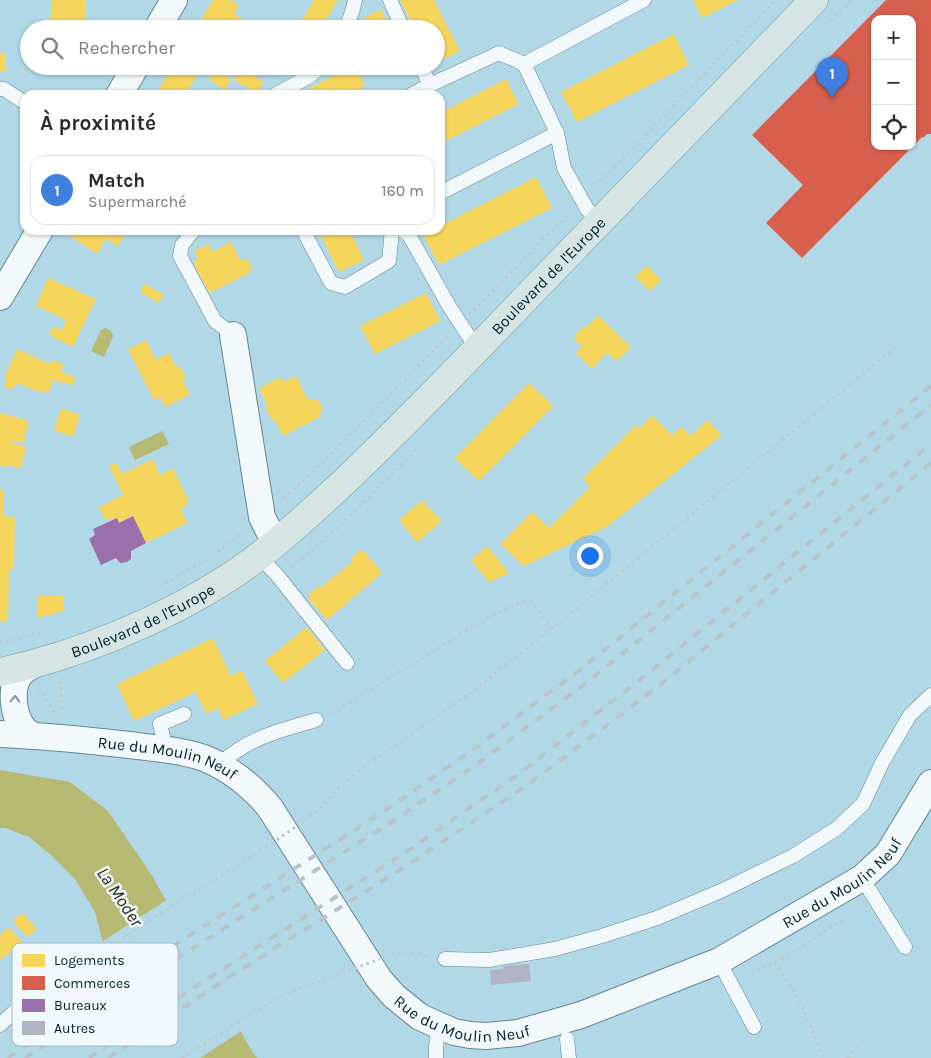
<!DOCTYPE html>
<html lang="fr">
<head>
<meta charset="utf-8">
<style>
  body { margin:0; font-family:Karla,sans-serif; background:#f2f2f3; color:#2b2b33 }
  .controls { position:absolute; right:15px; top:15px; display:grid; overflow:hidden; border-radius:10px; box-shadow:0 1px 4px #0004 }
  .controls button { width:45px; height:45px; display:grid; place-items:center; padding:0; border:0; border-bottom:1px solid #e1e1e2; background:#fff; color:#2b2b33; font:25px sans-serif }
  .you { position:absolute; left:589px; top:555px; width:18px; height:18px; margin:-12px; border:4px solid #fff; border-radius:50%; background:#1a73e8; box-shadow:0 0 0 8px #1a73e833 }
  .badge { display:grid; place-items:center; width:32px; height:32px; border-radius:50%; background:#ea580c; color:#fff; font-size:16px; font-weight:700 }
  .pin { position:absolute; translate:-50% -41px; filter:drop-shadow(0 1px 2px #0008) }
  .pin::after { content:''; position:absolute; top:26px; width:18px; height:15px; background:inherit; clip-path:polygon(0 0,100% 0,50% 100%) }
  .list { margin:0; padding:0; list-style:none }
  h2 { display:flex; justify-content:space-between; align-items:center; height:65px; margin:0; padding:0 20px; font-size:21px }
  h2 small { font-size:16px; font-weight:400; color:#7c7c81 }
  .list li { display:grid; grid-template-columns:32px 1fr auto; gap:15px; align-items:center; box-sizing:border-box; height:70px; margin:0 10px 10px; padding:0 10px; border:1px solid #e1e1e2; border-radius:15px }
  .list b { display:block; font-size:19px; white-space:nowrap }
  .list p { margin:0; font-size:16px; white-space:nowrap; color:#7c7c81 }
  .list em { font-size:16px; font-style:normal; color:#7c7c81 }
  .icon { flex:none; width:28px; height:28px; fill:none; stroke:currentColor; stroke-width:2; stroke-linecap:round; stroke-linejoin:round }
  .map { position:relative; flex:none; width:931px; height:1058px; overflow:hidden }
  .search { position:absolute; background:#fff; box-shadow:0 1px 4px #0004; left:20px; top:20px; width:425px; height:55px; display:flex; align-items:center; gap:12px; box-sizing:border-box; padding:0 18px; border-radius:28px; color:#7c7c81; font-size:19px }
  .panel { position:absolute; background:#fff; box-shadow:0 1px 4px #0004; left:20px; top:90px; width:425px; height:145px; border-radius:15px }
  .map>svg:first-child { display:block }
</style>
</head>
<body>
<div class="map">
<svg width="931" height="1058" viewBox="0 0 931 1058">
  <rect width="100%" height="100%" fill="#b0d8e7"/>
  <path fill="#b6b971" d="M106 328 111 331 113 336 104 357 91 351 101 330Z
    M162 431 169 444 135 460 129 447Z
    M0 770 70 782 108 811 151 874 250 1048 257 1058H183L104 947 95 912 75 879 52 856 29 837 5 828H0Z"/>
  <path fill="#b0d8e7" d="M168 899 243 1030 200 1058H180L110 965 100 943Z"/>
  <path fill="#f6d55c" d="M52 0H86L84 29H49Z
    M213 0H230L239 5 234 14 247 22 243 29H231L226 26 224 29H195Z
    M314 0H338L320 29H297Z
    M400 0H434L460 51 436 63V29H414Z
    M693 0H738L702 18Z
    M381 9 391 29H366L362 19Z
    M674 34 689 65 577 122 561 92Z
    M0 54H6L5 72H0Z
    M173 66H178L196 77 185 95H155Z
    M276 66H298L292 76Z
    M353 66H355L365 86 346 95H296Z
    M385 66H402L388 73Z
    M241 68 264 82 257 93 234 80Z
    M215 70 231 79 225 90 209 80Z
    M506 79 519 104 440 144V113Z
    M536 177 552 208 439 265 423 235 432 230H440V226Z
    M69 230H126L127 231 118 246 106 239 97 254 67 234Z
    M318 230H349L364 260 339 272Z
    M231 242 240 260 246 259 249 261 252 268 248 274 209 293 193 262 198 259 194 251 209 244 212 252Z
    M647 265 661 280 650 291 635 277Z
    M48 278 96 299 73 347 49 335 53 326 62 330 66 320 36 306Z
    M145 284 164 295 159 303 140 292Z
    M426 293 440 321 375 354 360 326Z
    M598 315 631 347 617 361 607 353 592 369 576 353 582 346 574 339 576 338 574 336 584 326 586 328Z
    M146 340 156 360 169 353 176 367 179 365 186 379 183 381 190 395 165 407 160 397 154 400 128 349Z
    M17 349 50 364 52 360 64 365 61 371 76 378 72 385 44 378 53 382 48 393 43 391 42 393 16 383 13 390 4 386 7 379 4 378Z
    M296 376 308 400H318L322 406V412L318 418 283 436 275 420 273 421 265 407 268 406 259 388 280 377 283 382Z
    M529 383 553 406 479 481 455 458Z
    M61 408 80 415 73 437 54 430Z
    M0 413 27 420 28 423 24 443 12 441V443L26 447 21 468 7 465V467L0 466Z
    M652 415 672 435 681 427 691 436 707 420 722 435 608 526 524 566 500 544 532 512 549 528 590 487 583 478 636 425 640 428Z
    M153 459 160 475 173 468 188 500 186 506 181 509 187 523 146 543 133 516 119 523 117 518 111 521 109 517 105 520 99 507 123 495 109 466 116 462 122 474Z
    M0 490H4V516L15 517 14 570H9L8 622H0Z
    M422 500 442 521 417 542 399 520Z
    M487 546 509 573 489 582 471 560Z
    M361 550 363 552 364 551 382 573 327 620 308 598 310 597 308 595 318 586 320 588 352 562 350 559Z
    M64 595V611L38 618V596Z
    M307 627 325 650 283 683 265 661Z
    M213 638 231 676 242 670 258 704 223 720 218 708 206 714 196 692 134 721 117 684Z
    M22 913 37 929 27 937 13 921Z
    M9 927 22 942 0 960V935Z"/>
  <path fill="#d6604d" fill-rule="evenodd" d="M886 0H931V134H927L923 138 922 137 802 258 766 223 803 185 752 135ZM875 19H912V146H875Z"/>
  <path fill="#9970ab" d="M133 516 146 543 131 551V559L127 562 120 563 116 558 101 565 89 539 95 535 93 529 117 518 119 523Z"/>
  <path fill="#b1b2c3" d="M529 964 531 981 491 985 490 970 503 969V966Z"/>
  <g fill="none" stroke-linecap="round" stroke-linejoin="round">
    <g stroke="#648792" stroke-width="15">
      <path id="lane" d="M390 0 403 29
        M346 29 353 9 355 0
        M524 64 644 0
        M421 66 430 85
        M0 89H4L25 103
        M275 95 310 76 321 66
        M411 95 430 85 499 53 524 64 557 133 564 168 587 209 600 223
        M440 193 557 133
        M194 230 182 245 180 256 215 321 233 335
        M303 230 331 283 345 287 389 261 392 230
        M402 230 409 235 449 306 477 349
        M259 556 277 575 347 663
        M166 750 160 724 184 714
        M217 764C227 758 236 751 246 745 268 733 292 727 316 720
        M862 878 905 947
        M445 959 489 960 555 949 602 936 657 918 723 890 793 856 836 829 863 804 882 763 910 715 931 695
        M719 961 754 1027
        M0 1025 63 966
        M567 1039 569 1058
        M436 1058V1046L439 1026"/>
    </g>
    <g stroke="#648792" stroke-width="28">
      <g id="street">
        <path d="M157 29 174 0"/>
        <path d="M119 95 136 66"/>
        <path d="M0 297 40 230"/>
        <path d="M233 335 262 517 275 543"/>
        <path id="s1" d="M0 734C43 736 86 740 129 745 154 748 180 750 204 758 231 769 252 786 270 808L379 979 394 996 420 1017 454 1032 470 1035 486 1036 518 1033 581 1015 719 961 862 878 888 854 931 783"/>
        <path d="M33 736C30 734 26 731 24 729 13 716 10 690 19 676 23 670 29 667 35 664"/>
      </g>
    </g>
    <g stroke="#789d9e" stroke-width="29">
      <g id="primary">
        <path id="s2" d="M0 672C76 656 163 620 228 578 270 551 307 516 344 482 405 424 464 363 522 302 620 202 717 101 814 0"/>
      </g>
    </g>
    <path stroke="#bdc9cd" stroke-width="3" stroke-dasharray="2.5 4" stroke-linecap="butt" d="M831 21 852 0
      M594 184 602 179 633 148 776 0
      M474 310 569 213
      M283 498 309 476 448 336
      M218 552 244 531
      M291 567C337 531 378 489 418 448
      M159 586 206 560
      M0 643 45 632
      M61 681 62 715
      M37 693H43L54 713
      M332 713 496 613C533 597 528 596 552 628
      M305 820 319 810 331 795 367 764 473 691 576 609 897 346
      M392 954 416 953 428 956
      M776 962 802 1006 824 1058
      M78 964 92 961 136 929 266 847
      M751 973 776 962 845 919
      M182 1058 249 1015 292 991 336 975
      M847 1058 860 1043"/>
    <use href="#lane" stroke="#f3f9fb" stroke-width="14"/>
    <use href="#street" stroke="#f3f9fb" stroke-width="26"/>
    <use href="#primary" stroke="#d5e5e3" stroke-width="28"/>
    <path stroke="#b8c4c9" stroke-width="4" stroke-dasharray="9 9" stroke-linecap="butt" d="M8 1058 109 987 383 812 474 749 581 669 931 386
      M25 1058 116 997 390 823 483 760 586 683 931 405
      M89 1058 135 1026 220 971 403 854 516 776 641 679 931 444
      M108 1058 226 979 411 863 523 788 651 692 931 463"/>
    <path stroke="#bdc9cd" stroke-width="3" stroke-dasharray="2.5 4" stroke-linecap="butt" d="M266 847 297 826
      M336 975 380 959"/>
  </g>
  <defs><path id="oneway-chevron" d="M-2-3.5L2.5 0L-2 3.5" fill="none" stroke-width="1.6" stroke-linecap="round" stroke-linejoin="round" transform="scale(1.25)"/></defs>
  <use stroke="#87989d" href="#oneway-chevron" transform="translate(15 699) rotate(-88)"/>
  <g text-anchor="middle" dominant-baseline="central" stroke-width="5" stroke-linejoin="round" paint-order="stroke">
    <g font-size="16" fill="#02222b" stroke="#f1f9fc">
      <text stroke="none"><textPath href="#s2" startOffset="689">Boulevard de l'Europe</textPath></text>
      <text stroke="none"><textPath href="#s2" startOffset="152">Boulevard de l'Europe</textPath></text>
      <text stroke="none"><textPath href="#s1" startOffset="170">Rue du Moulin Neuf</textPath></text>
      <text stroke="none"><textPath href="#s1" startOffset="1010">Rue du Moulin Neuf</textPath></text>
      <text stroke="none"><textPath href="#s1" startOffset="590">Rue du Moulin Neuf</textPath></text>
    </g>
    <g font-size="18" font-style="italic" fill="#2c2a17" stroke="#f1f9fc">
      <text transform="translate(120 897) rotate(56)">La Moder</text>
    </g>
  </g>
  <rect x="12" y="943" width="166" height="103" rx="8" fill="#f1f9fc" stroke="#a9b8bd" stroke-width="1"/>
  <rect x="22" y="954" width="23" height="13" fill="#f6d55c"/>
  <rect x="22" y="976" width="23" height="14" fill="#d6604d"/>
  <rect x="22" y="999" width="23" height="13" fill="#9970ab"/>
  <rect x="22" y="1021" width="23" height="14" fill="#b1b2c3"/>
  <g font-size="14" fill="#02222b">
    <text x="54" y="965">Logements</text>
    <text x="54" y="988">Commerces</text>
    <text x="54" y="1010">Bureaux</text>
    <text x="54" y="1033">Autres</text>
  </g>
</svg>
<div class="controls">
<button>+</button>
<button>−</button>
<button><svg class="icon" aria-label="locate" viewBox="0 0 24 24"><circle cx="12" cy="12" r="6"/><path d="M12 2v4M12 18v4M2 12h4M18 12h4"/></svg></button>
</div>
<div class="you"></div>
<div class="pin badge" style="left:832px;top:98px;background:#3f7fe0">1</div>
<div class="search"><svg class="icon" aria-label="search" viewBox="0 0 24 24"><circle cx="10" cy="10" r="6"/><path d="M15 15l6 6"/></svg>Rechercher</div>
<section class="panel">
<h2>À proximité<small></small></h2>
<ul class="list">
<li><span class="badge" style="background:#3f7fe0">1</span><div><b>Match</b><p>Supermarché</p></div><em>160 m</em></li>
</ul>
</section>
</div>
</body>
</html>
